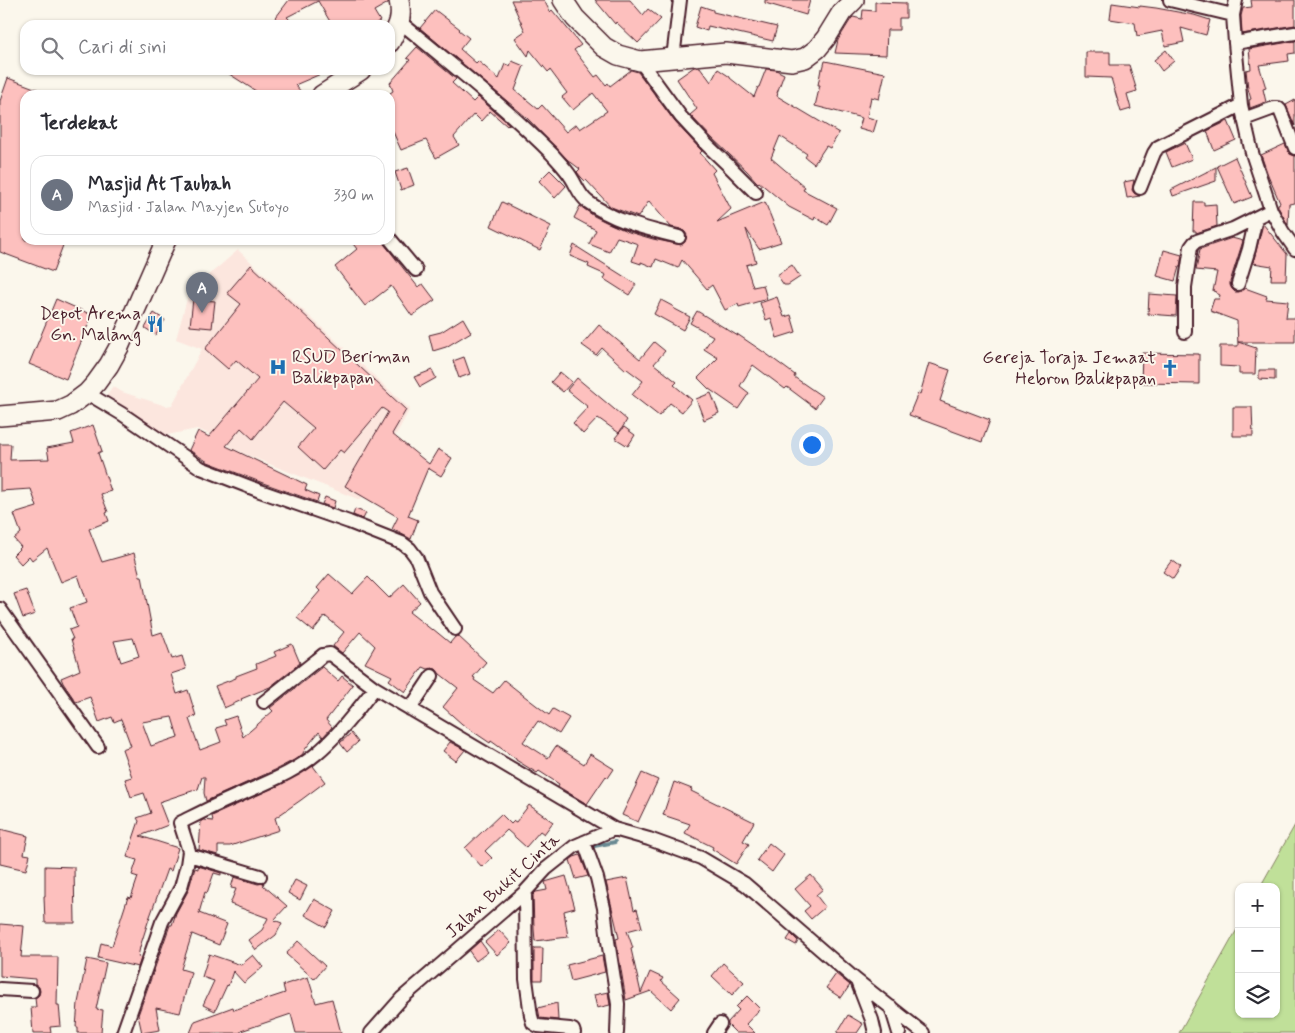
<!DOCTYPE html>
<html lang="id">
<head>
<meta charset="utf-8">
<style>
  body { margin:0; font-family:Mynerve,sans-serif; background:#f7f7f7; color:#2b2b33 }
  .controls { position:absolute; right:15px; bottom:15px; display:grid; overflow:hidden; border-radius:10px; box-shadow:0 1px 4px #0004 }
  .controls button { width:45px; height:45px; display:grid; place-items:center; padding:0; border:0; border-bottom:1px solid #e1e1e2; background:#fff; color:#2b2b33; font:25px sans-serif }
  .you { position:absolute; left:811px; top:444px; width:18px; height:18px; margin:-12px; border:4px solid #fff; border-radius:50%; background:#1a73e8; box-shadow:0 0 0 8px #1a73e833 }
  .badge { display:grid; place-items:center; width:32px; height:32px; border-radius:50%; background:#1f6fb2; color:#fff; font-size:16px; font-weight:700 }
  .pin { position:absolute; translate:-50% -41px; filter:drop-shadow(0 1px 2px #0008) }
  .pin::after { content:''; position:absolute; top:26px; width:18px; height:15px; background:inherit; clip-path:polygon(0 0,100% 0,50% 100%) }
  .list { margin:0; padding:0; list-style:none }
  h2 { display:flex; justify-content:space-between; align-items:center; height:65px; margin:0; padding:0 20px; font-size:21px }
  h2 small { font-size:16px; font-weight:400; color:#7c7c81 }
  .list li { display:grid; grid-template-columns:32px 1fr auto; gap:15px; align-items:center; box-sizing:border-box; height:80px; margin:0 10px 10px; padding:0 10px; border:1px solid #e1e1e2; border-radius:15px }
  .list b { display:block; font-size:19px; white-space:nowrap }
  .list p { margin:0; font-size:16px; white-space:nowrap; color:#7c7c81 }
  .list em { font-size:16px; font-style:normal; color:#7c7c81 }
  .icon { flex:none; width:28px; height:28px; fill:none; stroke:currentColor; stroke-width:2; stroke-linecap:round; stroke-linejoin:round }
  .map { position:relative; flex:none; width:1295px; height:1033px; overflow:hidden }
  .search { position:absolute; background:#fff; box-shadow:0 1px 4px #0004; left:20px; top:20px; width:375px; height:55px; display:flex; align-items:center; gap:12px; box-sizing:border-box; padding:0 18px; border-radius:15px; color:#7c7c81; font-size:19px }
  .panel { position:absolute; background:#fff; box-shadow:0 1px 4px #0004; left:20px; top:90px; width:375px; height:155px; border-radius:15px }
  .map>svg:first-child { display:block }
</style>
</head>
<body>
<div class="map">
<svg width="1295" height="1033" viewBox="0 0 1295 1033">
  <rect width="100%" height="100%" fill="#fbf7ec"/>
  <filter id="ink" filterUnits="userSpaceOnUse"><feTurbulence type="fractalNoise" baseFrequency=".02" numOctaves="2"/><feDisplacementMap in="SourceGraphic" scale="10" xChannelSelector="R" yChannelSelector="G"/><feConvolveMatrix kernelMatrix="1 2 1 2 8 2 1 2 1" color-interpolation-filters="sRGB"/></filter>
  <g filter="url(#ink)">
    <path fill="#fce6de" d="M238 250 410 409 360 500 237 451 217 437 197 429 162 436 103 400 113 386 122 392 166 406 172 405 202 349 176 339 187 299 201 282Z"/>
    <path fill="#c0e099" stroke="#858062" d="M1295 825V1033H1179L1239 926V1014H1276V887H1260Z"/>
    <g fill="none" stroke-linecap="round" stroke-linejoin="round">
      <path stroke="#698992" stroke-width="4" d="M589 847 615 842"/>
    </g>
    <path fill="#fdc0be" stroke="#4a1f2b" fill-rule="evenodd" d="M289 0H388V3L374 11 380 21 373 25H332L318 1 287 17 295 25H270Z
      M511 0H544L550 12 552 10 581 45 574 50 595 77 598 75 606 85 608 83 610 86 631 70 638 72 675 122 702 151 700 153 715 170 712 173 731 209 717 222 765 202 781 242 759 249 746 229 756 262 746 265 753 287 763 285 767 299 739 307 738 304 725 310 712 285 707 289 682 260 678 268 656 259 653 267 641 262V264L632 261 638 244 617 237 609 252 589 244 596 230 574 218 580 206 594 216 606 222 629 232 653 239 681 245 685 242 687 235 685 232 681 229 671 227 649 201 638 217 611 207 586 180 585 181 581 177 577 172 580 169 568 160 526 117 420 28 435 10 460 29 459 30 469 38 460 49 476 63 478 61 499 79 505 64 510 66 512 61 524 66 515 90 538 109 542 105 566 132 576 124 580 129 607 111 593 93 573 110 562 97 567 93 550 70 548 72 530 50 528 56 515 38 525 31Z
      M595 0H630L643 15 648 9 661 19 638 43 616 22 615 24Z
      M765 0H810L806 15 765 3Z
      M1251 0H1295V25L1242 34 1241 16 1243 8 1252 7Z
      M875 2 906 3V18H899V30H887L886 55 835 53 838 40 851 19 853 17 862 19 863 10 875 11Z
      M1112 3 1140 7V6L1156 8 1194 15 1210 20 1206 35 1181 28 1184 42 1165 46 1162 31 1137 36 1135 23 1110 19Z
      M701 6 713 10V12L777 27 773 41 708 26 707 31 695 27Z
      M1295 41V53L1288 54 1289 61 1259 65 1266 88 1263 89 1266 102 1250 108 1249 100 1251 99 1248 89 1246 70 1251 69 1249 49Z
      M417 47 456 79 452 83 473 102 478 97 509 124 507 126 490 111 481 121 474 114 454 137 459 145 436 158 426 140 401 150 390 125V93L393 91 390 83 410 60 407 58Z
      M1166 50 1174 61 1162 71 1154 60Z
      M1086 52H1110V65H1129L1137 91 1127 94 1131 109 1121 112 1111 78 1086 77Z
      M825 61 885 73 879 99 871 97 867 117 877 120 873 133 859 129 862 118 815 106 820 85H818L821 69H823Z
      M694 67H700L711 82 718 69 730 77V78L754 97 758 87H759L766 69 776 70 784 74 777 93H778L777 96 839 133 830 148 826 146 814 164 805 157 807 154 780 136 771 158 805 187 803 190 837 208 828 225 815 217 814 220 789 207 759 182 758 183 755 180 747 171 713 139 690 115 697 109 677 79Z
      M223 70H330L295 85 304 95H262Z
      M8 78 50 94 25 95V240H65L53 272 0 252V101Z
      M1295 100V126L1286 105Z
      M1228 121 1236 140 1214 150 1207 131Z
      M1185 143 1192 159 1172 167 1166 152Z
      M1285 144 1290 154 1295 156V203L1289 204 1288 225 1278 207V204L1280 203 1268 175 1261 155Z
      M1235 157 1252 197 1234 204 1217 166Z
      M1216 167V181L1173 196 1171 190Z
      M408 168 414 185 401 190 395 172Z
      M550 170 566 186 555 198 539 181Z
      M1134 180 1132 190 1134 193 1140 196 1127 198 1124 182Z
      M502 202 551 226 540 250 491 226Z
      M1194 202H1204V205L1216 204 1217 226 1196 233V231H1193Z
      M1263 224 1287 254 1286 280H1271L1272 266 1253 263Z
      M1232 238 1243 241 1230 282V285L1232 289 1235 292H1239L1245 288 1267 296 1266 299 1288 301 1286 318H1295V342H1238L1256 348 1255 374H1239V367L1220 366V346H1238L1237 321 1210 311 1214 299H1219L1220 295 1216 293V292L1213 291 1217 272 1196 270 1200 249Z
      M350 240H381L418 287 423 284 435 300 412 316 391 286 365 306 335 267 357 249Z
      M574 245 636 284 629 295 604 279 606 275 588 267 589 264 570 256Z
      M1164 250 1182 255 1180 267H1179L1175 281 1157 276Z
      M251 265 406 410 392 434 429 464 438 449 452 458 441 476 428 468 408 516 418 520 411 539 392 529 398 517 345 486 388 412 382 408 344 453 340 450 323 470 298 447 314 428 283 402 253 439 241 428 226 446 307 485 305 490 319 496 317 502 263 483 208 462 189 450 198 431 209 437 258 379 236 360 228 369 205 349 241 304 227 293Z
      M792 265 800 277 788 285H784L777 275Z
      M1149 294 1177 296 1176 316 1148 314Z
      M777 297 784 317 791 315 796 332 777 338 771 318 766 320 760 303Z
      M56 299 92 315 66 379 29 364Z
      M193 299 215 301 212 328 190 326Z
      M661 300 674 307 673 308 690 317 683 330 654 314Z
      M697 311 738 336 737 334 768 355 795 375 794 377 823 397 815 408 787 387 785 389 753 365 740 386 749 393 738 409 709 389 698 378 718 358 704 349 713 336 690 323Z
      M154 313 165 320 156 335 145 328Z
      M463 318 471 332 446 347 433 351 429 335 441 332Z
      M599 325 640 359 654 342 665 351 654 364 677 382 674 385 692 400 682 412 670 403 659 416 632 395 643 381 627 369 626 370 602 348 596 355 582 345Z
      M1142 353 1199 354V384L1141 383Z
      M464 357 470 374 459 378 453 361Z
      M929 363 950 370 940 401 990 420 982 442 909 415 918 393 920 394Z
      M432 370 436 378 420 387 414 377Z
      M1259 370H1275V380L1259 379Z
      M560 372 572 382 563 392 551 382Z
      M577 378 627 420 619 433 598 418 583 434 573 423 588 407 567 390Z
      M711 393 719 413 704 420 696 399Z
      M1233 407H1252L1253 436H1233Z
      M93 425 102 451 98 453 111 491 101 494 108 512 106 513 109 521 89 529 102 562 134 553 140 576H142L153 635 162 632 172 659 182 656 186 669 171 674 177 694 188 690 196 716 189 719 200 750 221 742 216 728 226 725 224 720 236 716 243 737 273 711 270 708 322 667 338 681 342 676 353 685 326 720 332 727 323 737 319 732 306 748 303 753V754L294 760 275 770 206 801 204 793 205 777H202L198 789 159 802 168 825 140 836 178 848 171 871 167 869 148 922 140 947 138 957 141 958 138 967 98 958 101 943 112 946 128 897 131 898 138 877 132 875 137 860 127 857 139 821 137 818 151 813 144 793 131 797 125 779 132 777 122 749 131 746 121 719 114 722 112 717 99 722 90 697 76 702 63 683 61 678 80 670 71 639H73L69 630 77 627 70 608 87 602 78 575 61 582 47 548 32 560 29 556 21 564 13 555 21 547 14 539 21 533 14 514 37 507 31 489 0 491V444H11L10 460 49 459 47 448 74 443 71 433ZM133 638 139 656 121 662 114 641ZM172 717 178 737 151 746 142 722Z
      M624 427 635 435 628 446 615 438Z
      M325 497 335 501 333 508 322 504Z
      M355 509 366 513 363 519 353 515Z
      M1172 560 1181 567 1173 579 1163 572Z
      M329 574 352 594 368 577 389 598 404 584 420 602 409 612 432 630 433 629 450 643 455 637 458 636 486 662 473 677 475 678 474 680 493 693 504 680 523 695 549 715 553 709 569 718 559 734 538 721 523 742 548 758 556 746 584 764 590 754 614 769 608 778 606 776 587 804 559 787 558 786 559 784 539 771 537 773 516 760V759L491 741 490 743 462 724 443 707 458 688 440 674 436 669 432 668 428 669 423 667 405 692 389 680 392 676 365 663 375 646 360 632 342 653 333 646 344 632 325 616 313 631 297 618 320 591 317 588Z
      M26 590 35 614 23 618 14 594Z
      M292 644 300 663 270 687 241 699 242 700 224 708 215 686 236 678V676L257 668 256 664 276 656 274 652Z
      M351 733 358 742 347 752 340 743Z
      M450 742 465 750 456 761 443 751Z
      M313 766 325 782 301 800 275 818 279 830 230 846H218V855L199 850 201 821 204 820 213 821 212 816 282 784Z
      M642 773 658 780 638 822 622 815Z
      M674 782 692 789 691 791 754 822 743 841 749 844 736 864 712 849 713 847 685 833 690 824 663 815Z
      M529 805 553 822 544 834 540 831 526 847 507 830 485 851 492 858 482 867 465 848 501 814 511 824 514 821 516 822Z
      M0 829 28 836 24 854 30 855 26 870 0 864Z
      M769 843 784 855 772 872 757 860Z
      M580 855 588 876 576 879 570 860 574 857Z
      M45 866 74 867 75 923H45L44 896H45Z
      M198 866 221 873V875L214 873 207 893 205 892 199 913 227 924 219 945 192 934 181 969 191 972 180 1013 156 1008 160 1030 142 1033 138 1015 170 925H172L176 913 188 891 195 868 198 869Z
      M811 875 823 889 816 895 825 907 811 919 804 911 810 906 795 889Z
      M566 876 575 908 564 911 568 937 535 941 534 929 533 895 536 892 547 890 545 882Z
      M234 877 258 884 264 883 263 885 287 906 274 920 282 923 276 935 256 950 249 940 262 930 268 918 230 904 236 889 231 888Z
      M627 878 634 910 637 909 642 927 627 931 633 948 631 949 641 993 650 972 663 978 661 981 680 998 671 1009 651 991 626 1000 616 939 619 938 606 882Z
      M295 880 307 886 300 900 288 893Z
      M314 899 335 911 326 927 305 915Z
      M0 924 24 926 21 957H58L57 1005H59L61 1026 50 1027 51 1033H33L31 1007H36L35 998 39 995 40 991 39 987 35 984V979L0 976Z
      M499 930 511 943 497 955 485 942Z
      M791 934 798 941 796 945 787 940Z
      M298 941 325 966 314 979 286 954Z
      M480 941 488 952 476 961 469 951Z
      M534 948H543L542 980H534Z
      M209 954 241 965 253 955 263 967 244 983 233 971 228 986 227 985 215 1011 203 1005 214 981 202 977Z
      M602 956 605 972 571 981 567 965Z
      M87 959 106 963 96 1009 103 1010 101 1033H78V1027H76L78 1003Z
      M723 963 744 982 732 995 712 976Z
      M836 974 850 985 841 998 826 988Z
      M308 977 316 1003 332 999 341 1033H296L291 1014 241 1031V1033H190L195 1021 233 1007 234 1010 285 993 283 985Z
      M608 992 610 1005 597 1008 594 995Z
      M747 996 760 1009 746 1024 755 1033H736L728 1025V1022L739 1010 736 1007Z
      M557 1003 558 1020 540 1018 538 1008Z
      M848 1015 863 1024 857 1033H837Z"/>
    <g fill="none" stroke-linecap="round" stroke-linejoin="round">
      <g stroke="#4a1f2b" stroke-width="16">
        <path id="street" d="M1170 0 1233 15
          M1236 0 1233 15 1235 43 1295 33
          M400 22C452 65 504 106 552 154 558 161 566 169 571 177 577 186 579 195 588 202 615 222 648 229 679 237
          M1235 43 1241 105 1252 153 1271 210 1283 232 1295 249
          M673 58 680 0
          M640 61 681 117 707 145 728 165 756 193
          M1244 119 1274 108H1278L1280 110 1295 148
          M1140 188 1154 153 1158 147 1241 105
          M390 239 416 270
          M1238 284 1249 249 1256 218
          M1185 332V287L1191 247 1194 243 1197 241 1233 229 1271 210
          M87 393 122 414 201 468 260 491 349 522 402 543 410 549 416 557 430 592 455 629
          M0 609 98 747
          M264 702 317 660 323 655 330 654 375 688 614 829
          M410 709 432 676
          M584 842 597 878 604 908 608 941 618 1004 617 1033
          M189 855 260 876
          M525 892 526 979 531 1016 533 1023 538 1026 570 1029 573 1030 574 1033
          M857 981 872 1020 875 1033
          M0 989 32 991
          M891 1007 899 1033
          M123 1033 162 922 181 887 187 865 189 851 180 823C200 813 219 803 239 795 267 782 292 774 316 754 339 735 356 711 375 688
          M371 1033 402 998 525 892 546 869 575 846 614 829 649 839 701 858 745 884 856 980 923 1033
          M714 1033 720 1024"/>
      </g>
      <g stroke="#4a1f2b" stroke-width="22">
        <path id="secondary" d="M563 0 575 18 604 47 618 55 640 61 726 53 792 61 805 58 817 49 826 38 842 12 854 0
          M390 42C398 26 403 19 399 0
          M322 95 361 70
          M0 416 58 411 71 405 87 393 96 383 109 365 119 347 166 240"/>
      </g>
      <use href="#street" stroke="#fbf7ec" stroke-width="12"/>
      <use href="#secondary" stroke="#fbf7ec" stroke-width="19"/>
    </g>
  </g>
  <defs>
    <g id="restaurant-bare" transform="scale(1.35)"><path d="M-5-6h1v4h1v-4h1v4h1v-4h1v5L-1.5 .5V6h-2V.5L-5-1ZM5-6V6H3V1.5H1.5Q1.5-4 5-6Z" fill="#1f6fb2" stroke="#fbf7ec" stroke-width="2.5" paint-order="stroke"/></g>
    <g id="hospital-bare" transform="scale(1.35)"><path d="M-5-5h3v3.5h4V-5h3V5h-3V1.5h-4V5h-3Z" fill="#1f6fb2" stroke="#fbf7ec" stroke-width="2.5" paint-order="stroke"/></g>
    <g id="church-bare" transform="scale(1.35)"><path d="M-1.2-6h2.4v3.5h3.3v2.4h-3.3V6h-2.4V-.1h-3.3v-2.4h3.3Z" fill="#1f6fb2" stroke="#fbf7ec" stroke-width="2.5" paint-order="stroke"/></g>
  </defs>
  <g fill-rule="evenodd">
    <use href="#restaurant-bare" x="155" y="324"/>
    <use href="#hospital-bare" x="278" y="367"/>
    <use href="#church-bare" x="1170" y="368"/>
  </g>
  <g text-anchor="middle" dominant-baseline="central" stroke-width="4" stroke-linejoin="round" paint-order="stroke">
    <g font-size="18" fill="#4a1f2b" stroke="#fbf7ec" text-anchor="end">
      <text x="141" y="314">Depot Arema<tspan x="141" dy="21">Gn. Malang</tspan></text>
      <text x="292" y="357" text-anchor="start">RSUD Beriman<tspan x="292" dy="21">Balikpapan</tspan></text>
      <text x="1156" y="358">Gereja Toraja Jemaat<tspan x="1156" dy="21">Hebron Balikpapan</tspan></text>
    </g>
    <g font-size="18" fill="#4a1f2b" stroke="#fbf7ec">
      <text transform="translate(503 886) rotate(-42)">Jalan Bukit Cinta</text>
    </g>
  </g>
</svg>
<div class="controls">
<button>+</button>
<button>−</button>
<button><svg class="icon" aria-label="layers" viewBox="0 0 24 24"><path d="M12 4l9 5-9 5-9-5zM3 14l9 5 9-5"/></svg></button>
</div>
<div class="you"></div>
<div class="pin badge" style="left:202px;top:313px;background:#6b7280">A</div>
<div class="search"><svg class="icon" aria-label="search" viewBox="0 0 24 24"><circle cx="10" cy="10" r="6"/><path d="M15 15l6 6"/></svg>Cari di sini</div>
<section class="panel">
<h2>Terdekat<small></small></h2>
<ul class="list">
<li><span class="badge" style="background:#6b7280">A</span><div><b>Masjid At Taubah</b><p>Masjid · Jalan Mayjen Sutoyo</p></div><em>330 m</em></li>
</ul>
</section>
</div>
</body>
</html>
